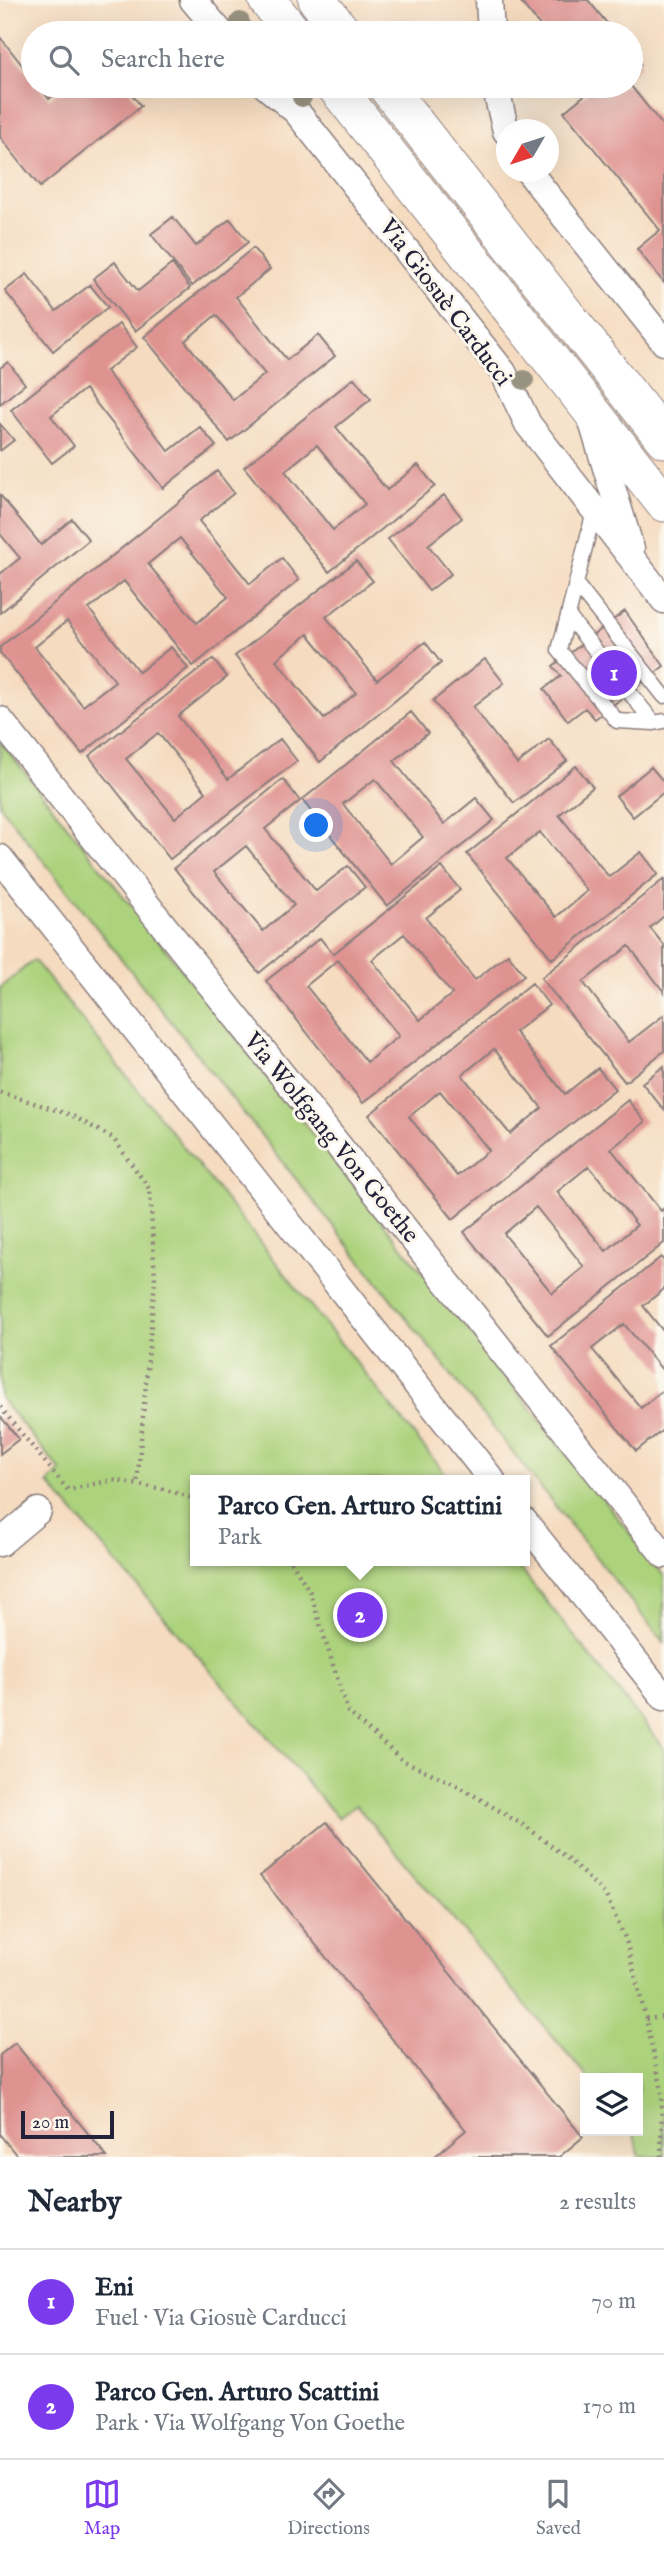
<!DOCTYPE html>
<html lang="en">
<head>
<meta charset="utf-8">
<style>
  body { margin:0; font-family:"IM FELL English",serif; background:#f2f2f3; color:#1f2937 }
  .controls { position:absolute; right:21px; bottom:21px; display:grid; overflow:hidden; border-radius:0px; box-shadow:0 7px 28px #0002 }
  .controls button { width:63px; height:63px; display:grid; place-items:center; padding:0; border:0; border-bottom:2px solid #e0e1e3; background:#fff; color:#1f2937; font:35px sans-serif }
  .compass { position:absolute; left:496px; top:119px; width:63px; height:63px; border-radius:50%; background:#fff; box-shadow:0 7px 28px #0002; rotate:231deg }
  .scale { position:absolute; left:21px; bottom:18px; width:93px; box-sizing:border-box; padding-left:7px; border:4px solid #22223b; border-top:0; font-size:19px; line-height:24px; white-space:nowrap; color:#22223b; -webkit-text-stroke:5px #fbf7ec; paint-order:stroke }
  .you { position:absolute; left:317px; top:826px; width:24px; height:24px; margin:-18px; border:5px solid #fff; border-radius:50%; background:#1a73e8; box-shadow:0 0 0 10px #1a73e833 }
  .badge { display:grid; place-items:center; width:46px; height:46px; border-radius:50%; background:#7c3aed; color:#fff; font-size:23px; font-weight:700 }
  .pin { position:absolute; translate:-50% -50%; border:4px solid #fff; box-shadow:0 2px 7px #0006 }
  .popup { position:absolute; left:190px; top:1475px; width:340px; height:91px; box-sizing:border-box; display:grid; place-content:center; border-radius:0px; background:#fff; filter:drop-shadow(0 2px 5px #0005); font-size:23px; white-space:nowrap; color:#747a83 }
  .popup b { font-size:26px; color:#1f2937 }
  .popup::after { content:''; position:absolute; left:50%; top:100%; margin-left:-14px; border:14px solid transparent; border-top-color:#fff }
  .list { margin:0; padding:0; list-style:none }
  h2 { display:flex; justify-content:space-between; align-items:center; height:91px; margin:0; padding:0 28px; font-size:30px }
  h2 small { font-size:23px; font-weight:400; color:#747a83 }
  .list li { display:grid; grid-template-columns:46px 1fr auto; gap:21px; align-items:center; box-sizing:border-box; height:105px; padding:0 28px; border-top:2px solid #e0e1e3 }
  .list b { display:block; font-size:26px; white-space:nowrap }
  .list p { margin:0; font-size:23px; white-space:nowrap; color:#747a83 }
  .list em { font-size:23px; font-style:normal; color:#747a83 }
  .icon { flex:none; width:38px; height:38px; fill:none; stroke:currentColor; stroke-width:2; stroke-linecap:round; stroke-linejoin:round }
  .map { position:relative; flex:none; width:664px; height:2157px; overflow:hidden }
  .search { position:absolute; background:#fff; box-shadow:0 7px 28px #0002; left:21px; right:21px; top:21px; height:77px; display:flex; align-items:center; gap:18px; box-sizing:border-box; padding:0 24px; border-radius:38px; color:#747a83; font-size:26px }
  .sheet { height:301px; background:#fff }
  nav { display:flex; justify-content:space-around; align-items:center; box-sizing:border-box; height:98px; border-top:2px solid #e0e1e3; background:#fff; font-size:19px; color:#747a83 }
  nav a { display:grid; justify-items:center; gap:4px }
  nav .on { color:#7c3aed }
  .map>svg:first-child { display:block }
</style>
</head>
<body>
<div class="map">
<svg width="664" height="2157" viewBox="0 0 664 2157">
  <rect width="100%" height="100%" fill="#fbf7ec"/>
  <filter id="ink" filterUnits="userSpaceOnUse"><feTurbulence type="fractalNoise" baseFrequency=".0143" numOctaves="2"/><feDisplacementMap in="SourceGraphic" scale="14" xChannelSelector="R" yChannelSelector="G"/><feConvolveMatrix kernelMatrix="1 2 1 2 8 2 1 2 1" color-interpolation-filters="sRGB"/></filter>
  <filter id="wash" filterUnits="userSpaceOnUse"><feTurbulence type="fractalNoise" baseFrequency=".00686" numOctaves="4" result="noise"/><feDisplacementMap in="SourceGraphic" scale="28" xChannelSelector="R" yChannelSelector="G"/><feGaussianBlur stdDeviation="1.57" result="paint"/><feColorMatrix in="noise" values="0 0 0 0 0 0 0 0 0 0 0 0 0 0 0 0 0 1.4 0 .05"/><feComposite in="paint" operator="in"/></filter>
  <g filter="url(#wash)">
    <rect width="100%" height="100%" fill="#f5dbbf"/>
    <path fill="#acd27c" stroke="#677a5c" stroke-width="2" d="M0 741 664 1576V1643L0 806Z
      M34 960 450 1480H196V1561H514L664 1748V2157H640L633 2131H638V2078H588L356 1805 338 1818 48 1483 61 1471 0 1398V988Z"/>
    <g id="blocks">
      <path fill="#df9391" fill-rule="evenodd" d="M519 0H588L615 33H546Z
        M0 37 33 79V86H39L49 99 65 86H125L141 106 40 187 0 137Z
        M631 52 641 65 631 74Z
        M589 86H631L664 127V283L637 249 660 230 564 112 592 89Z
        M173 217 196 246 230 219 248 242 192 286 151 234Z
        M253 248 270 269 236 297 287 360 318 335 335 356 229 442 144 337ZM216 315 265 374 233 400 185 341Z
        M115 262 138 291 172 264 190 288 135 331 93 279Z
        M27 274 56 311 90 285 108 307 53 351 5 291Z
        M119 324 137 347 106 371 169 451 200 427 216 446 163 488 85 389 51 416 74 446 52 463 11 410Z
        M8 362 25 384 0 404V368Z
        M354 378 371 399 336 427 387 490 418 465 435 486 329 572 244 467ZM317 445 365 504 333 530 285 471Z
        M0 424 14 440 0 451Z
        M217 471 234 493 199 521 250 584 282 558 299 580 193 666 124 581 89 609 139 672 171 647 188 668 82 754 0 653V647ZM180 538 228 597 197 623 148 564ZM67 621 115 681 83 706 35 647Z
        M0 495 41 545 72 519 89 540 0 613V574L20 558 0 534Z
        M444 495 462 518 428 545 451 574 429 591 388 539Z
        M356 561 373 581 326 617 377 680 425 642 441 663 320 762 235 656ZM308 634 356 693 324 719 276 660Z
        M625 611 664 666 595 719 585 708 568 721 544 689 561 676 553 666Z
        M213 659 227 677 178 716 228 779 280 739 297 761 170 859 89 756ZM158 733 206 792 175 818 126 759Z
        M485 659 504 683 473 707 517 764 549 739 567 761 514 803 433 701Z
        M411 712 428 733 394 761 444 824 476 798 494 820 387 906 302 800ZM375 779 423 837 391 864 343 804Z
        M576 766 593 787 559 815 609 877 641 852 658 874 552 959 467 854ZM540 832 587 891 556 917 507 858Z
        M651 767 664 782V792L633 817 616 796Z
        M283 779 300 801 265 829 316 891 348 866 365 887 259 973 174 868ZM246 846 294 905 263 931 214 872Z
        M442 867 460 890 426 918 475 980 508 954 524 975 363 1103 266 981 320 938 333 954ZM404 934 452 994 420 1020 372 960ZM338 960 399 1036 367 1062 306 986Z
        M664 879V916L650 928 664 945V992L629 946 583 982 629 1042 664 1015V1051L625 1082 541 978Z
        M532 983 549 1005 515 1032 565 1094 598 1068 615 1089 453 1219 369 1115ZM494 1049 542 1108 510 1134 462 1075ZM440 1091 489 1150 457 1176 409 1117Z
        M664 1066V1110L642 1083Z
        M628 1100 645 1122 611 1149 661 1211 664 1208V1243L548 1336 464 1232ZM589 1166 637 1225 606 1251 557 1192ZM536 1207 584 1267 552 1293 504 1234Z
        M661 1257 664 1261V1289L643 1306 664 1332V1372L624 1324 592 1349 641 1408 664 1389V1429L636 1451 551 1346Z
        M0 1416 19 1439 0 1454Z
        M327 1822 583 2137 559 2157H434L466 2130 260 1876Z
        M15 2043 107 2157H18L0 2135V2055Z"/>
    </g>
  </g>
  <g filter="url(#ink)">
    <use href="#blocks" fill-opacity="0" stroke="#8c7e7d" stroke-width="2"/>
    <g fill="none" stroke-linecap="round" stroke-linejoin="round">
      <g stroke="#8c7e7d" stroke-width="17">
        <path id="lane" d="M594 511 568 616 654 723 664 721
          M576 584 664 696
          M568 616 559 650 617 721 654 723"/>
      </g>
      <g stroke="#8c7e7d" stroke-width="29">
        <path id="street" d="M193 0 221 33
          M489 0 491 33
          M266 86 296 111 503 372 528 424 664 600
          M495 86 506 131
          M529 172 664 342
          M592 422 631 549
          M0 720 664 1555
          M0 858 492 1480
          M524 1521 664 1697
          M0 1543 38 1511"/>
      </g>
      <g stroke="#8c7e7d" stroke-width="39">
        <path id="secondary" d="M267 0 293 33
          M317 0 343 33
          M335 86 664 503
          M386 86 664 439"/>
      </g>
      <path stroke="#8c7e7d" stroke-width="4.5" stroke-dasharray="2 5" stroke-linecap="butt" d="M0 1092 71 1115 113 1138 150 1190 155 1280 137 1485
        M0 1407 68 1490 112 1480 163 1489 196 1499
        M291 1561 310 1592 348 1712 402 1760 455 1784 528 1828 567 1858 605 1894 626 1940 646 2019 662 2091 661 2157
        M646 2019 664 2017"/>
      <use href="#lane" stroke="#fff" stroke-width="14"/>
      <use href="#street" stroke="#fff" stroke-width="26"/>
      <use href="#secondary" stroke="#fff" stroke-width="37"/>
    </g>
    <g fill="#989281">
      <circle cx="240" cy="22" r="10"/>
      <circle cx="302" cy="97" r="10"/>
      <circle cx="524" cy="380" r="10"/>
    </g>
  </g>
  <g text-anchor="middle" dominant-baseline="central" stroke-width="6" stroke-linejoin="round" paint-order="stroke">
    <g font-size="24" fill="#22223b" stroke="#fbf7ec">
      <text transform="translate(445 303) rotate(53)">Via Giosuè Carducci</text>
      <text transform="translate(331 1138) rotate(51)">Via Wolfgang Von Goethe</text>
    </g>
  </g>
</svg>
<div class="controls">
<button><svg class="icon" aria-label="layers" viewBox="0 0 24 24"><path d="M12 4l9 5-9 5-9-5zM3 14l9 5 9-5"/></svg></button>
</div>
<svg class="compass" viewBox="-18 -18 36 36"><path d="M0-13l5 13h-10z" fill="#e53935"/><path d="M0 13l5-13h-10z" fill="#747a83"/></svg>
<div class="scale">20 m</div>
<div class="you"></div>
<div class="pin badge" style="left:614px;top:673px">1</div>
<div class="pin badge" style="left:360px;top:1615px">2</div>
<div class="popup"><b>Parco Gen. Arturo Scattini</b>Park</div>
<div class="search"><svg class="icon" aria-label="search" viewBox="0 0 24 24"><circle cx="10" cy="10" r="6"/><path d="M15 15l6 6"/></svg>Search here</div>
</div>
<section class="sheet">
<h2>Nearby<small>2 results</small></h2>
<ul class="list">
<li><span class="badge">1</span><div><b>Eni</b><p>Fuel · Via Giosuè Carducci</p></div><em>70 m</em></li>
<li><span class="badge">2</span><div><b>Parco Gen. Arturo Scattini</b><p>Park · Via Wolfgang Von Goethe</p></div><em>170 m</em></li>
</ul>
</section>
<nav>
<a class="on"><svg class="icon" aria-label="map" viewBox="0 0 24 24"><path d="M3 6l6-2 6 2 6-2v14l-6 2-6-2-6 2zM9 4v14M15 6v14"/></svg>Map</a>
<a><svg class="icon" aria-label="directions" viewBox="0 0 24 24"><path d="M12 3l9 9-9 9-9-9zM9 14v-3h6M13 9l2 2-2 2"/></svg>Directions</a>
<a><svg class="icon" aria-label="saved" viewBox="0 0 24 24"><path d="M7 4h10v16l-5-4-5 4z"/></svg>Saved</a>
</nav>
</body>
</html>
